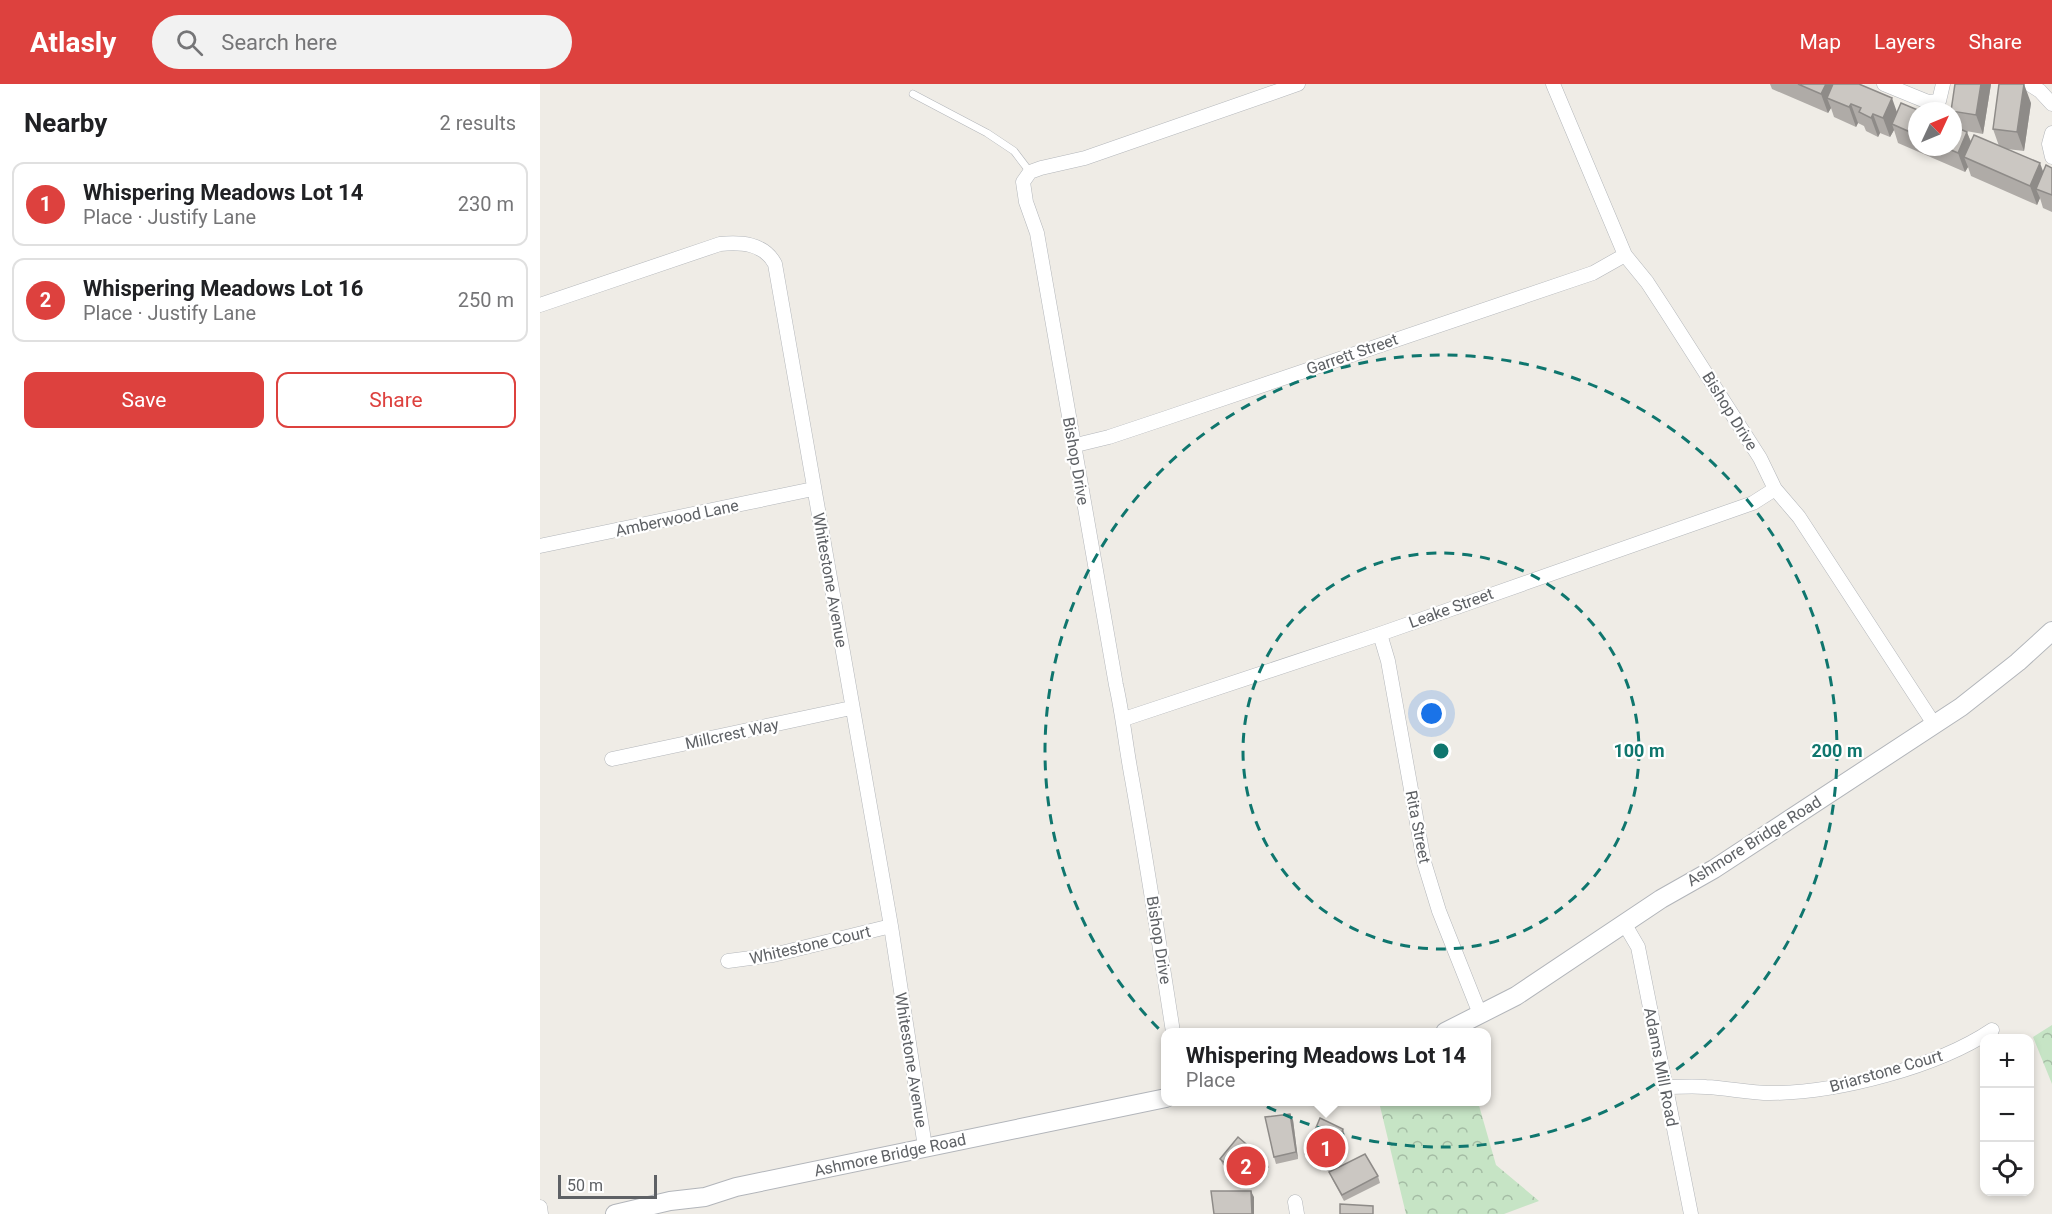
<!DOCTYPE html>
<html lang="en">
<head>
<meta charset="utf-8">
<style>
  body { margin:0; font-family:Roboto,sans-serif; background:#f2f2f2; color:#202124 }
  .controls { position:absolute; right:18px; bottom:18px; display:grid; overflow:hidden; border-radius:12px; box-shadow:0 3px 9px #0003 }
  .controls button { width:54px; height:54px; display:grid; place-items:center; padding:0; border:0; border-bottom:2px solid #e0e0e0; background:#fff; color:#202124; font:30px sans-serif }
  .compass { position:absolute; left:1368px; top:18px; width:54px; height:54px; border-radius:50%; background:#fff; box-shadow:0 3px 9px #0003; rotate:46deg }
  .scale { position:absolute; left:18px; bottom:15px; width:99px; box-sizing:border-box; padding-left:6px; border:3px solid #5e6165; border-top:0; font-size:16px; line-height:21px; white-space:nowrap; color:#5e6165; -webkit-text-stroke:4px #fff; paint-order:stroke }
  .you { position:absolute; left:892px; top:630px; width:21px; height:21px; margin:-15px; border:4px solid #fff; border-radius:50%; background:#1a73e8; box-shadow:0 0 0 9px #1a73e833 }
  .badge { display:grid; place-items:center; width:39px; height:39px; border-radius:50%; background:#dd413e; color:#fff; font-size:20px; font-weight:700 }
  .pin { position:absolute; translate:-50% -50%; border:3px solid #fff; box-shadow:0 2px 6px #0006 }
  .popup { position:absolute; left:621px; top:944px; width:330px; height:78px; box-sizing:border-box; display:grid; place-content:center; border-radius:12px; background:#fff; filter:drop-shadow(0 2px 4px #0005); font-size:20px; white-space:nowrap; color:#757577 }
  .popup b { font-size:22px; color:#202124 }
  .popup::after { content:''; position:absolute; left:50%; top:100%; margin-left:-12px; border:12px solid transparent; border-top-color:#fff }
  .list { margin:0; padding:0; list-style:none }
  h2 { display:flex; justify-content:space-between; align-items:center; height:78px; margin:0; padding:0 24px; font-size:26px }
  h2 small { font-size:20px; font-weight:400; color:#757577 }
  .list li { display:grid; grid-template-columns:39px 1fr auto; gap:18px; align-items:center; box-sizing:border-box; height:84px; margin:0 12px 12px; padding:0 12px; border:2px solid #e0e0e0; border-radius:12px }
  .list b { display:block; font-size:22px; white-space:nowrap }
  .list p { margin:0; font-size:20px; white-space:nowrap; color:#757577 }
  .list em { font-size:20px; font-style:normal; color:#757577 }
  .actions { display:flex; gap:12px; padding:18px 24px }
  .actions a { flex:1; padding:14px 0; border:2px solid #dd413e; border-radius:12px; text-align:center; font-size:21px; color:#dd413e }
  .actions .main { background:#dd413e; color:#fff }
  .icon { flex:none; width:33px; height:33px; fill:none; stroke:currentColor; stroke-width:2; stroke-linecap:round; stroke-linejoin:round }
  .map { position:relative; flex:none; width:1512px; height:1130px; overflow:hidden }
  header { display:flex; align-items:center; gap:36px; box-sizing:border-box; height:84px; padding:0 30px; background:#dd413e; color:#fff }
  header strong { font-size:28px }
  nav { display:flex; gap:33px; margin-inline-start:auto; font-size:21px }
  .search { width:420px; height:54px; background:#f2f2f2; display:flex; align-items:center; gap:15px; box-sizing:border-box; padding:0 21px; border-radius:33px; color:#757577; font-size:22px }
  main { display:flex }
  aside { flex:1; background:#fff }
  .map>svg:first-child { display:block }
</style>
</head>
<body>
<header>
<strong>Atlasly</strong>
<div class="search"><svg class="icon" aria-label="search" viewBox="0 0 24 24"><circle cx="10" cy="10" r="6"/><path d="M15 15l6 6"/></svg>Search here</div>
<nav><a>Map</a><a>Layers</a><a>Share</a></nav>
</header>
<main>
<aside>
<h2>Nearby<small>2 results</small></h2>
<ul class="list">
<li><span class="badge">1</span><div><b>Whispering Meadows Lot 14</b><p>Place · Justify Lane</p></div><em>230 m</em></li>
<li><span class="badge">2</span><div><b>Whispering Meadows Lot 16</b><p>Place · Justify Lane</p></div><em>250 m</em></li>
</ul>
<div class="actions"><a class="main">Save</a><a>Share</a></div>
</aside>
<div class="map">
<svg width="1512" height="1130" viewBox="0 0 1512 1130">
  <defs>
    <pattern id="forest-crowns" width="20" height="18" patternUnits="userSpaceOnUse" patternTransform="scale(1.5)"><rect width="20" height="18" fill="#c6e4c5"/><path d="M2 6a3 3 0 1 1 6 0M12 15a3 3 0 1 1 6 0" fill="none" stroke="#a4bca4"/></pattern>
  </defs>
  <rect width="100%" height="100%" fill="#efece6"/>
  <path fill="url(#forest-crowns)" d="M1512 941V1000L1493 953Z
    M839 1018H938L956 1081 999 1117 964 1130H866Z"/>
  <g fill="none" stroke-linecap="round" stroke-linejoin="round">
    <g stroke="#b3b6ba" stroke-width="8">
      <path id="lane" d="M373 10 447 49 474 67 490 88"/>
    </g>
    <g stroke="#b3b6ba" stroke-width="15">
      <path id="street" d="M1013 0 1085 171 1107 198 1126 227 1220 374 1235 405 1259 433 1394 640
        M1344 0 1388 18 1399 17 1403 0
        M1489 0 1500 7 1512 20
        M1512 49 1509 60 1512 73
        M0 221 180 160C201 158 224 159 235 180L351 842 385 1063
        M536 361 569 353 626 334 1053 189 1085 171
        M0 462 273 405
        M840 550 848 577 884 778 899 827 940 930
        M584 635 840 550 1213 419 1235 405
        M72 675 311 624
        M1084 839 1098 863 1151 1130
        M188 877 233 871 351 842
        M633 948C620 864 607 780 592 695 586 664 583 632 576 601L497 149 486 118 483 98 490 88 501 84 545 74 758 0
        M1125 1003C1139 1003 1153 1002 1166 1003 1188 1004 1209 1009 1230 1009 1297 1009 1397 983 1452 946
        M755 1118 757 1130
        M0 1123 1 1130"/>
    </g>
    <g stroke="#b2b5ba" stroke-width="20">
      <path id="secondary" d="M905 948 976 912 1121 815 1174 785 1421 623 1478 578 1512 547
        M75 1130 130 1117 165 1113 196 1103 626 1014"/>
    </g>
    <use href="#lane" stroke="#fff" stroke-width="7"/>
    <use href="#street" stroke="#fff" stroke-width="14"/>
    <use href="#secondary" stroke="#fff" stroke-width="18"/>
  </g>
  <path fill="#afaba7" d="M1230 0H1319L1357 28 1377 27V63H1413L1417 43 1413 33V27L1451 0 1443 50 1426 47 1431 57 1459 62 1453 45 1491 19 1484 67 1467 65 1503 88 1512 84V128L1503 124 1500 114 1497 121 1431 92 1428 83 1425 88 1358 59 1354 46 1350 53 1340 49 1338 53 1326 47 1324 42 1318 39 1316 43 1294 33 1291 24 1288 29 1232 5Z
    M750 1030 753 1036 758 1075 736 1080 734 1073Z
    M805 1052 790 1088 838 1092 840 1099 804 1117 792 1095 790 1088 767 1076 765 1070Z
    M680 1075 726 1077 729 1083 711 1104 683 1081Z"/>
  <path fill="#8e8b88" d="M1286 0H1296L1287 14 1291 24 1288 29 1281 10Z
    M1441 0H1451L1443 50 1436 31Z
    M1484 0 1491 19 1484 67 1477 48Z
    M1352 14 1359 34 1352 40 1354 46 1350 53 1343 34Z
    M1311 20 1318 39 1316 43 1309 23Z
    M1333 30 1340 49 1338 53 1331 34Z
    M1427 48 1434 67 1424 73 1428 83 1425 88 1418 69Z
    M1500 79 1507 98 1496 105 1500 114 1497 121 1490 102Z
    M750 1030 753 1036 758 1075 756 1068Z
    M803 1045 805 1052 790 1088 788 1081Z
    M726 1077 729 1083 711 1104 708 1098Z
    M711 1107 714 1113V1130H712Z"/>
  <path fill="#cbc7c2" stroke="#8e8b88" stroke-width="1.5" d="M1258 0H1286L1281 10Z
    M1293 0H1319L1352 14 1343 34 1333 30 1331 34 1319 28 1321 24 1311 20 1309 23 1287 14Z
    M1415 0H1441L1436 31 1411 27Z
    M1459 0H1484L1477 48 1453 45Z
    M1361 19 1380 27H1377V51L1352 40Z
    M1413 42 1427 48 1418 69 1404 63H1413Z
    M1434 51 1500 79 1490 102 1424 73Z
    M1506 81 1512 84V111L1496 105Z
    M750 1030 756 1068 734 1073 725 1033Z
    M780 1034 803 1045 788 1081 765 1070Z
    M698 1053 726 1077 708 1098 680 1075Z
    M825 1070 838 1092 802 1111 789 1088Z
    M671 1107H711L712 1130H674Z
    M800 1120 833 1122V1130H800Z"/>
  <g fill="none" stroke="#0f766e" stroke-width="3" stroke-dasharray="10 8">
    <circle cx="901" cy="667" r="198"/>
    <circle cx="901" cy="667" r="396"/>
  </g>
  <g text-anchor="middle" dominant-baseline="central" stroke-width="4.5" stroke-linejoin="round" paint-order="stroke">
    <g font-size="16" fill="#5e6165" stroke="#fff">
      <text transform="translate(812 270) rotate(-19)">Garrett Street</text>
      <text transform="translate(1190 327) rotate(58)">Bishop Drive</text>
      <text transform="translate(536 377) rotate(80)">Bishop Drive</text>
      <text transform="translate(137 434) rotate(-12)">Amberwood Lane</text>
      <text transform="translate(290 496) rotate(80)">Whitestone Avenue</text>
      <text transform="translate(911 524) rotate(-20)">Leake Street</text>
      <text transform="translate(192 650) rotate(-12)">Millcrest Way</text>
      <text transform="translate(878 743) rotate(79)">Rita Street</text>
      <text transform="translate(1214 757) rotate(-32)">Ashmore Bridge Road</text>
      <text transform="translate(619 856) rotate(81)">Bishop Drive</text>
      <text transform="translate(270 861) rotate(-13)">Whitestone Court</text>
      <text transform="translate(371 976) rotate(81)">Whitestone Avenue</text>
      <text transform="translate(1121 983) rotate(79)">Adams Mill Road</text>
      <text transform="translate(1346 987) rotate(-16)">Briarstone Court</text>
      <text transform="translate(350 1071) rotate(-12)">Ashmore Bridge Road</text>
    </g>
  </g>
  <circle cx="901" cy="667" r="9" fill="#0f766e" stroke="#fff" stroke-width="3"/>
  <g font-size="18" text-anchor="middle" font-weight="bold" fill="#0f766e" stroke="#fff" stroke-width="4.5" stroke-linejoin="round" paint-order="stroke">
    <text x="1099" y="673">100 m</text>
    <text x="1297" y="673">200 m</text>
  </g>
</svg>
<div class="controls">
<button>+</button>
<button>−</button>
<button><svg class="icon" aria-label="locate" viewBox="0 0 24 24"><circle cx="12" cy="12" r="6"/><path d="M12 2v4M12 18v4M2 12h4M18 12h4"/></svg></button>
</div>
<svg class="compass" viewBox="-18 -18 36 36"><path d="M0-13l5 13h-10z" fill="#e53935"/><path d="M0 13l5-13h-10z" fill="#757577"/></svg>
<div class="scale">50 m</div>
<div class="you"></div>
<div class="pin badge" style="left:786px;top:1064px">1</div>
<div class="popup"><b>Whispering Meadows Lot 14</b>Place</div>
<div class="pin badge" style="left:706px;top:1082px">2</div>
</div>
</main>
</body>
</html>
